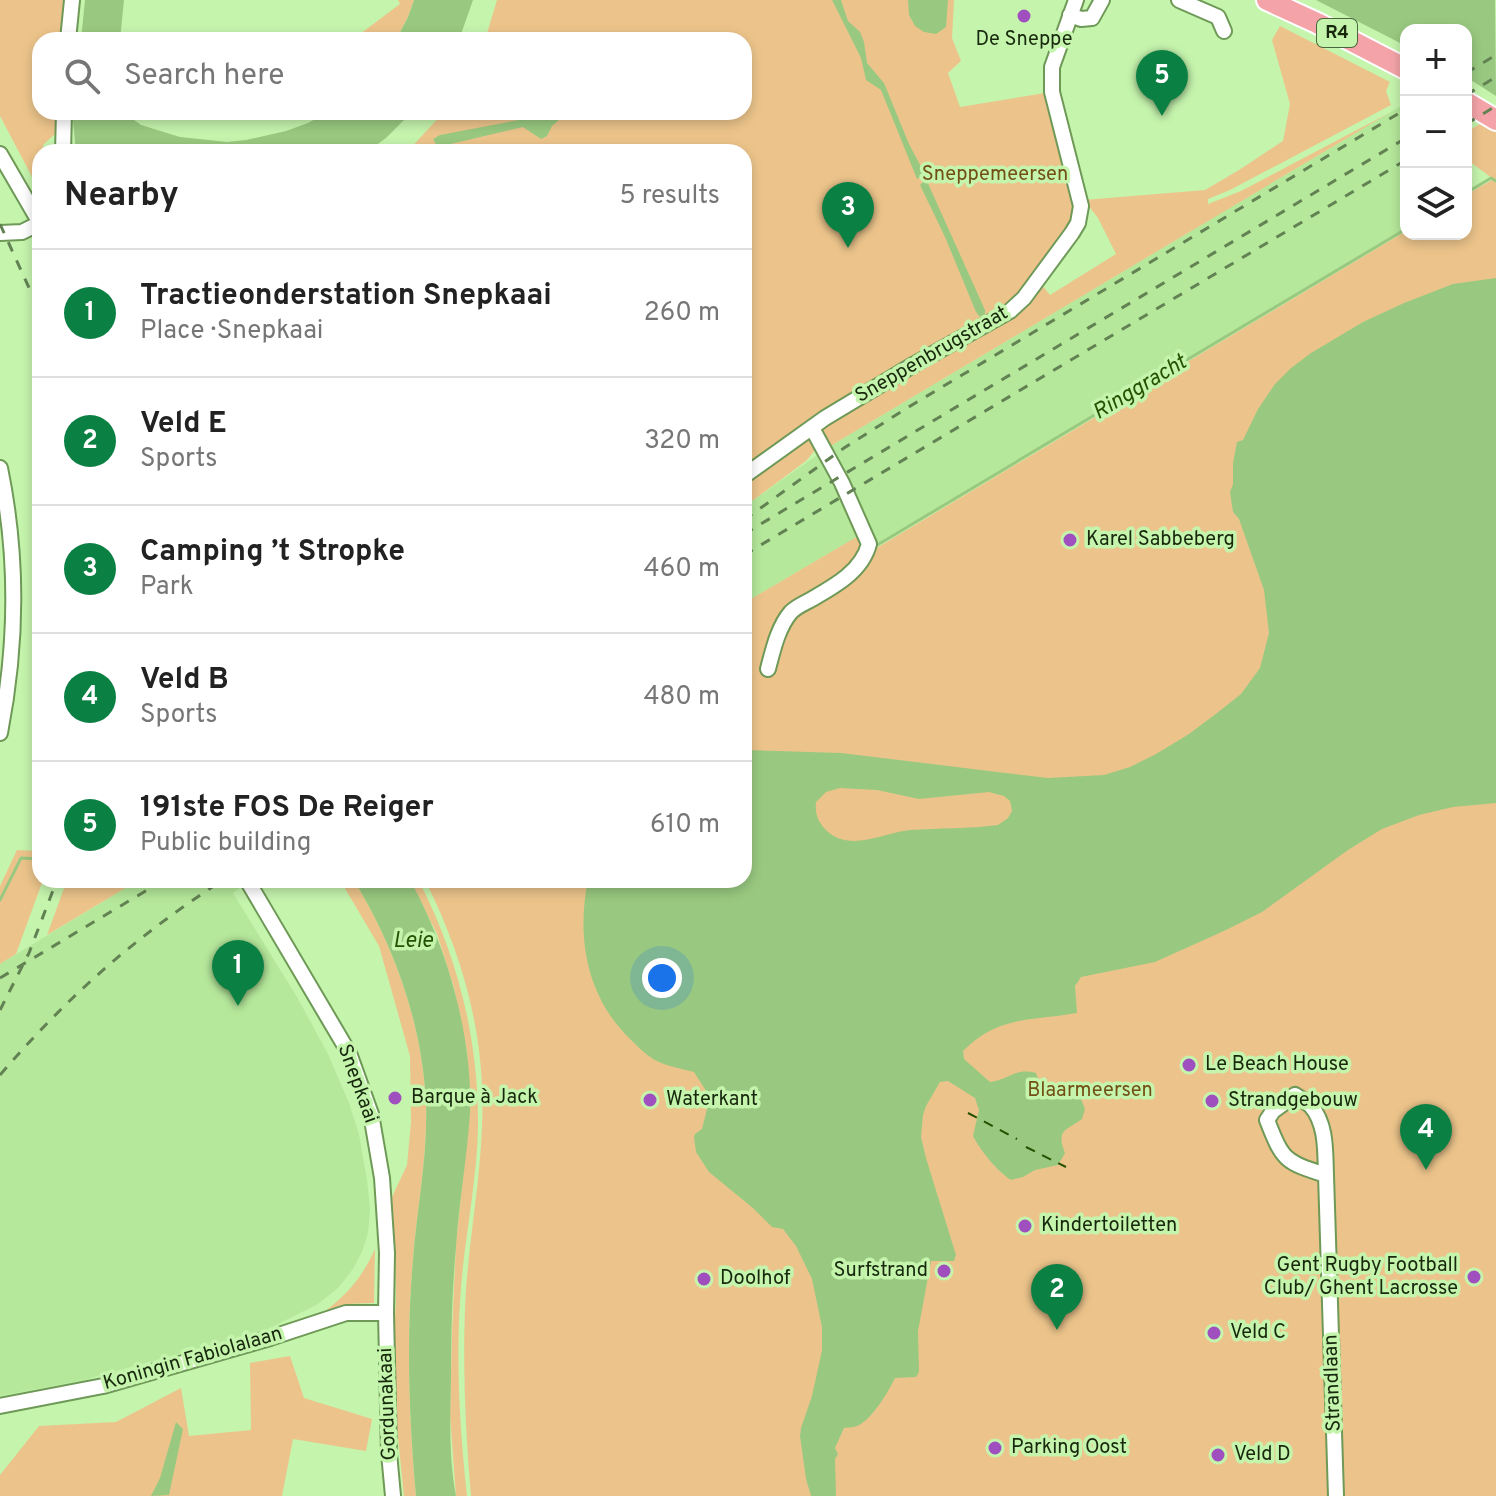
<!DOCTYPE html>
<html lang="en">
<head>
<meta charset="utf-8">
<style>
  body { margin:0; font-family:Overpass,sans-serif; background:#f2f2f2; color:#222 }
  .controls { position:absolute; right:24px; top:24px; display:grid; overflow:hidden; border-radius:16px; box-shadow:0 4px 12px #0003 }
  .controls button { width:72px; height:72px; display:grid; place-items:center; padding:0; border:0; border-bottom:2px solid #e0e0e0; background:#fff; color:#222; font:40px sans-serif }
  .you { position:absolute; left:662px; top:978px; width:28px; height:28px; margin:-20px; border:6px solid #fff; border-radius:50%; background:#1a73e8; box-shadow:0 0 0 12px #1a73e833 }
  .badge { display:grid; place-items:center; width:52px; height:52px; border-radius:50%; background:#0b8043; color:#fff; font-size:26px; font-weight:700 }
  .pin { position:absolute; translate:-50% -66px; filter:drop-shadow(0 2px 4px #0008) }
  .pin::after { content:''; position:absolute; top:42px; width:28px; height:24px; background:inherit; clip-path:polygon(0 0,100% 0,50% 100%) }
  .list { margin:0; padding:0; list-style:none }
  h2 { display:flex; justify-content:space-between; align-items:center; height:104px; margin:0; padding:0 32px; font-size:34px }
  h2 small { font-size:26px; font-weight:400; color:#767676 }
  .list li { display:grid; grid-template-columns:52px 1fr auto; gap:24px; align-items:center; box-sizing:border-box; height:128px; padding:0 32px; border-top:2px solid #e0e0e0 }
  .list b { display:block; font-size:30px; white-space:nowrap }
  .list p { margin:0; font-size:26px; white-space:nowrap; color:#767676 }
  .list em { font-size:26px; font-style:normal; color:#767676 }
  .icon { flex:none; width:44px; height:44px; fill:none; stroke:currentColor; stroke-width:2; stroke-linecap:round; stroke-linejoin:round }
  .map { position:relative; flex:none; width:1496px; height:1496px; overflow:hidden }
  .search { position:absolute; background:#fff; box-shadow:0 4px 12px #0003; left:32px; top:32px; width:720px; height:88px; display:flex; align-items:center; gap:20px; box-sizing:border-box; padding:0 28px; border-radius:24px; color:#767676; font-size:30px }
  .panel { position:absolute; background:#fff; box-shadow:0 4px 12px #0003; left:32px; top:144px; width:720px; height:744px; border-radius:24px }
  .map>svg:first-child { display:block }
</style>
</head>
<body>
<div class="map">
<svg width="1496" height="1496" viewBox="0 0 1496 1496">
  <rect width="100%" height="100%" fill="#c5f4ad"/>
  <path fill="#b5e89b" d="M1406 103V229L874 547 858 536 744 603V507L827 448Z
    M139 880H251L233 893 297 997 328 1054 349 1103 359 1134 367 1180 370 1208 368 1233 362 1252 353 1269 338 1288 318 1304 266 1330 84 1380 0 1396V964Z"/>
  <path fill="#ecc48b" d="M0 0H67L64 40H40V112H58L56 133 43 145 44 152H40V192L0 116Z
    M398 0H414L408 17 396 40H352L400 4Z
    M497 0H954L952 38 961 61 948 73 960 107 1045 93 1074 207C1071 229 1045 255 1032 273L1050 295 1116 254 1098 218 1084 200 1205 190 1239 170 1283 141 1290 104 1272 40 1280 26 1390 82 1386 91 1391 105 1230 190 1208 199V204L1241 191 1391 112 827 448 815 416 809 422 817 448 806 461 744 507V152H407L444 112H744V40H485Z
    M1496 115V1496H471C465 1427 462 1358 466 1289 470 1235 480 1181 482 1126 486 1038 464 958 425 880H744V603L858 536 875 549 1406 231V234H1466V195L1492 180 1496 181 1466 159V132Z
    M17 850 40 851V880H43L16 954 0 964V886Z
    M67 880H139L47 935Z
    M340 880H354C395 948 422 1023 426 1103 428 1156 417 1207 413 1260 406 1338 409 1418 416 1496H404L395 1408 393 1355 396 1299 395 1247 392 1197 407 1165 411 1122 410 1056 379 946Z
    M410 880 419 881C458 957 479 1041 478 1127 477 1185 463 1244 460 1302 456 1367 460 1431 467 1496H456L450 1415 452 1333 456 1243 470 1110 467 1051 454 988 437 934Z
    M375 1249 374 1303 347 1304 325 1313 324 1312C349 1293 362 1277 375 1249Z
    M290 1356 304 1398 372 1419 366 1451 293 1439 282 1496H0V1475L39 1426 116 1422 181 1388 189 1436 251 1430 250 1363Z"/>
  <path fill="#99c980" fill-rule="evenodd" d="M85 0H124L120 40H81Z
    M414 0H473L459 40H396L408 17Z
    M832 0H841L848 21 860 32 864 42 867 63 884 83 909 144 925 174 917 179 881 90 866 80 861 58Z
    M908 0H948L946 27 936 34 924 32 915 26 909 15Z
    M1316 0H1495L1496 96 1466 77V30H1406V46Z
    M74 112H123L141 125 180 137 227 142 246 140 286 131 308 123 328 112H412L386 138 367 152H76L73 121Z
    M561 112H614L592 117 559 120 552 126 547 136 541 139 523 127 442 146H437L433 139 440 135Z
    M926 179 985 310V314L980 317 976 312 945 237 920 185Z
    M1496 278V803L1453 807 1419 815 1382 829 1348 850 1262 912 1226 930 1155 962 1081 977 1075 986 1077 1013C1032 1021 998 1015 963 1051L964 1059 990 1082C1009 1080 1015 1067 1036 1073 1047 1106 1057 1089 1081 1099L1085 1109 1082 1119C1065 1131 1056 1130 1065 1153L1058 1165 1035 1170 1023 1177 1011 1180C997 1171 980 1150 973 1136L979 1110 975 1098 948 1081 940 1082 926 1106 923 1115 921 1137 926 1158 956 1255 954 1261H931L918 1331 919 1372 916 1377 895 1378C888 1392 872 1420 857 1426 853 1428 848 1427 844 1428L835 1448 838 1454 835 1459 836 1496H811L806 1479 800 1436 801 1428 812 1396 822 1350V1327L812 1279 796 1246 783 1229 772 1227 754 1209 709 1172 696 1152 694 1137 695 1134 702 1129 710 1097 694 1072C683 1069 670 1067 659 1062 648 1057 638 1047 630 1039 587 997 576 938 588 880H744V750L841 753 1048 778 1104 775 1130 767 1156 754 1189 734 1217 713 1241 694 1260 668 1269 633 1264 590 1239 519 1233 512 1230 492 1233 484V463L1237 442 1243 440 1258 409 1275 384 1291 368 1311 353 1363 322 1404 303 1453 284ZM840 788 877 790 919 799 989 792 1004 796 1010 801 1012 811 1008 818 998 825C968 829 939 828 910 830 882 833 849 853 826 830 817 821 815 813 816 802L826 792Z
    M354 880H410C447 946 473 1037 470 1113 467 1158 459 1202 456 1247 452 1291 451 1336 451 1381 450 1418 449 1459 456 1496H416C409 1418 406 1338 413 1260 417 1207 428 1156 426 1103 422 1023 395 948 354 880Z
    M176 1422 183 1429 169 1495 151 1496 160 1478Z"/>
  <g fill="none" stroke-linecap="round" stroke-linejoin="round">
    <path stroke="#99c980" stroke-width="3" d="M1466 193 1491 178 1496 181
      M874 547 1406 229
      M0 900 21 858 40 859"/>
    <path stroke="#255101" stroke-width="2" stroke-dasharray="10 8" stroke-linecap="butt" d="M968 1113 1017 1139
      M1026 1147 1066 1167"/>
    <g stroke="#6e9957" stroke-width="18">
      <path id="minor" d="M1179 0 1218 17 1224 31
        M1070 15 1081 19 1092 18 1102 0
        M68 40 72 0
        M63 152 64 112
        M0 154 40 223
        M0 233 22 232 40 223
        M0 468C18 555 17 646 0 733
        M744 476 825 418 913 365 1010 311 1024 298 1072 233 1078 223 1081 206 1052 92V67L1076 0
        M768 669C773 650 778 627 791 612 797 606 805 603 812 599 835 586 862 571 869 544L842 483 812 428
        M247 880 349 1053 371 1114 382 1178 387 1253 386 1313 389 1453 393 1496
        M1295 1095C1300 1098 1307 1102 1311 1106 1327 1125 1325 1152 1326 1175 1285 1162 1283 1161 1267 1120L1273 1111Z
        M1326 1175 1336 1496
        M0 1406 103 1386 270 1338 346 1313H386"/>
    </g>
    <g stroke="#fff" stroke-width="24">
      <path id="highway" d="M1267 0 1317 23 1406 69
        M1466 102 1496 120"/>
    </g>
    <use href="#minor" stroke="#fff" stroke-width="14"/>
    <use href="#highway" stroke="#f4a4a8" stroke-width="20"/>
    <path stroke="#638253" stroke-width="3" stroke-dasharray="10 10" stroke-linecap="butt" d="M1466 73 1496 55
      M1466 95 1496 77
      M1466 124 1496 106
      M0 224 40 312
      M744 520 844 448 907 408 1406 109
      M744 534 1406 138
      M744 555 1406 160
      M0 978 164 880
      M0 1010 29 953 57 880
      M0 1075C69 995 135 937 223 880"/>
  </g>
  <g fill="#a04fbf" stroke="#c5f4ad" stroke-width="3">
    <circle cx="1024" cy="16" r="8"/>
    <circle cx="1070" cy="540" r="8"/>
    <circle cx="1189" cy="1065" r="8"/>
    <circle cx="395" cy="1098" r="8"/>
    <circle cx="650" cy="1100" r="8"/>
    <circle cx="1212" cy="1101" r="8"/>
    <circle cx="1025" cy="1226" r="8"/>
    <circle cx="944" cy="1271" r="8"/>
    <circle cx="1474" cy="1277" r="8"/>
    <circle cx="704" cy="1279" r="8"/>
    <circle cx="1214" cy="1333" r="8"/>
    <circle cx="995" cy="1448" r="8"/>
    <circle cx="1218" cy="1455" r="8"/>
  </g>
  <g text-anchor="middle" dominant-baseline="central" stroke-width="7" stroke-linejoin="round" paint-order="stroke">
    <rect fill="#c5f4ad" stroke="#4b653d" stroke-width="2" x="1317" y="19" width="40" height="28" rx="6"/>
    <g font-size="18" font-weight="bold" fill="#17280d">
      <text x="1337" y="33">R4</text>
    </g>
    <g font-size="20" fill="#17280d" stroke="#c5f4ad" text-anchor="start">
      <text x="1024" y="40" text-anchor="middle">De Sneppe</text>
      <text x="1086" y="540">Karel Sabbeberg</text>
      <text x="1205" y="1065">Le Beach House</text>
      <text x="411" y="1098">Barque à Jack</text>
      <text x="666" y="1100">Waterkant</text>
      <text x="1228" y="1101">Strandgebouw</text>
      <text x="1041" y="1226">Kindertoiletten</text>
      <text x="1458" y="1266" text-anchor="end">Gent Rugby Football<tspan x="1458" dy="23">Club/ Ghent Lacrosse</tspan></text>
      <text x="928" y="1271" text-anchor="end">Surfstrand</text>
      <text x="720" y="1279">Doolhof</text>
      <text x="1230" y="1333">Veld C</text>
      <text x="1011" y="1448">Parking Oost</text>
      <text x="1234" y="1455">Veld D</text>
    </g>
    <g font-size="20" fill="#724f15" stroke="#c5f4ad">
      <text x="995" y="175">Sneppemeersen</text>
      <text x="1090" y="1091">Blaarmeersen</text>
    </g>
    <g font-size="20" fill="#17280d" stroke="#c5f4ad">
      <text transform="translate(932 355) rotate(-30)">Sneppenbrugstraat</text>
      <text transform="translate(357 1084) rotate(70)">Snepkaai</text>
      <text transform="translate(193 1359) rotate(-16)">Koningin Fabiolalaan</text>
      <text transform="translate(1333 1383) rotate(-92)">Strandlaan</text>
      <text transform="translate(388 1404) rotate(-92)">Gordunakaai</text>
    </g>
    <g font-size="22" font-style="italic" fill="#255101" stroke="#c5f4ad">
      <text transform="translate(1140 388) rotate(-31)">Ringgracht</text>
      <text x="413" y="941">Leie</text>
    </g>
  </g>
</svg>
<div class="controls">
<button>+</button>
<button>−</button>
<button><svg class="icon" aria-label="layers" viewBox="0 0 24 24"><path d="M12 4l9 5-9 5-9-5zM3 14l9 5 9-5"/></svg></button>
</div>
<div class="you"></div>
<div class="pin badge" style="left:238px;top:1006px">1</div>
<div class="pin badge" style="left:1057px;top:1330px">2</div>
<div class="pin badge" style="left:848px;top:248px">3</div>
<div class="pin badge" style="left:1426px;top:1170px">4</div>
<div class="pin badge" style="left:1162px;top:116px">5</div>
<div class="search"><svg class="icon" aria-label="search" viewBox="0 0 24 24"><circle cx="10" cy="10" r="6"/><path d="M15 15l6 6"/></svg>Search here</div>
<section class="panel">
<h2>Nearby<small>5 results</small></h2>
<ul class="list">
<li><span class="badge">1</span><div><b>Tractieonderstation Snepkaai</b><p>Place · Snepkaai</p></div><em>260 m</em></li>
<li><span class="badge">2</span><div><b>Veld E</b><p>Sports</p></div><em>320 m</em></li>
<li><span class="badge">3</span><div><b>Camping ’t Stropke</b><p>Park</p></div><em>460 m</em></li>
<li><span class="badge">4</span><div><b>Veld B</b><p>Sports</p></div><em>480 m</em></li>
<li><span class="badge">5</span><div><b>191ste FOS De Reiger</b><p>Public building</p></div><em>610 m</em></li>
</ul>
</section>
</div>
</body>
</html>
